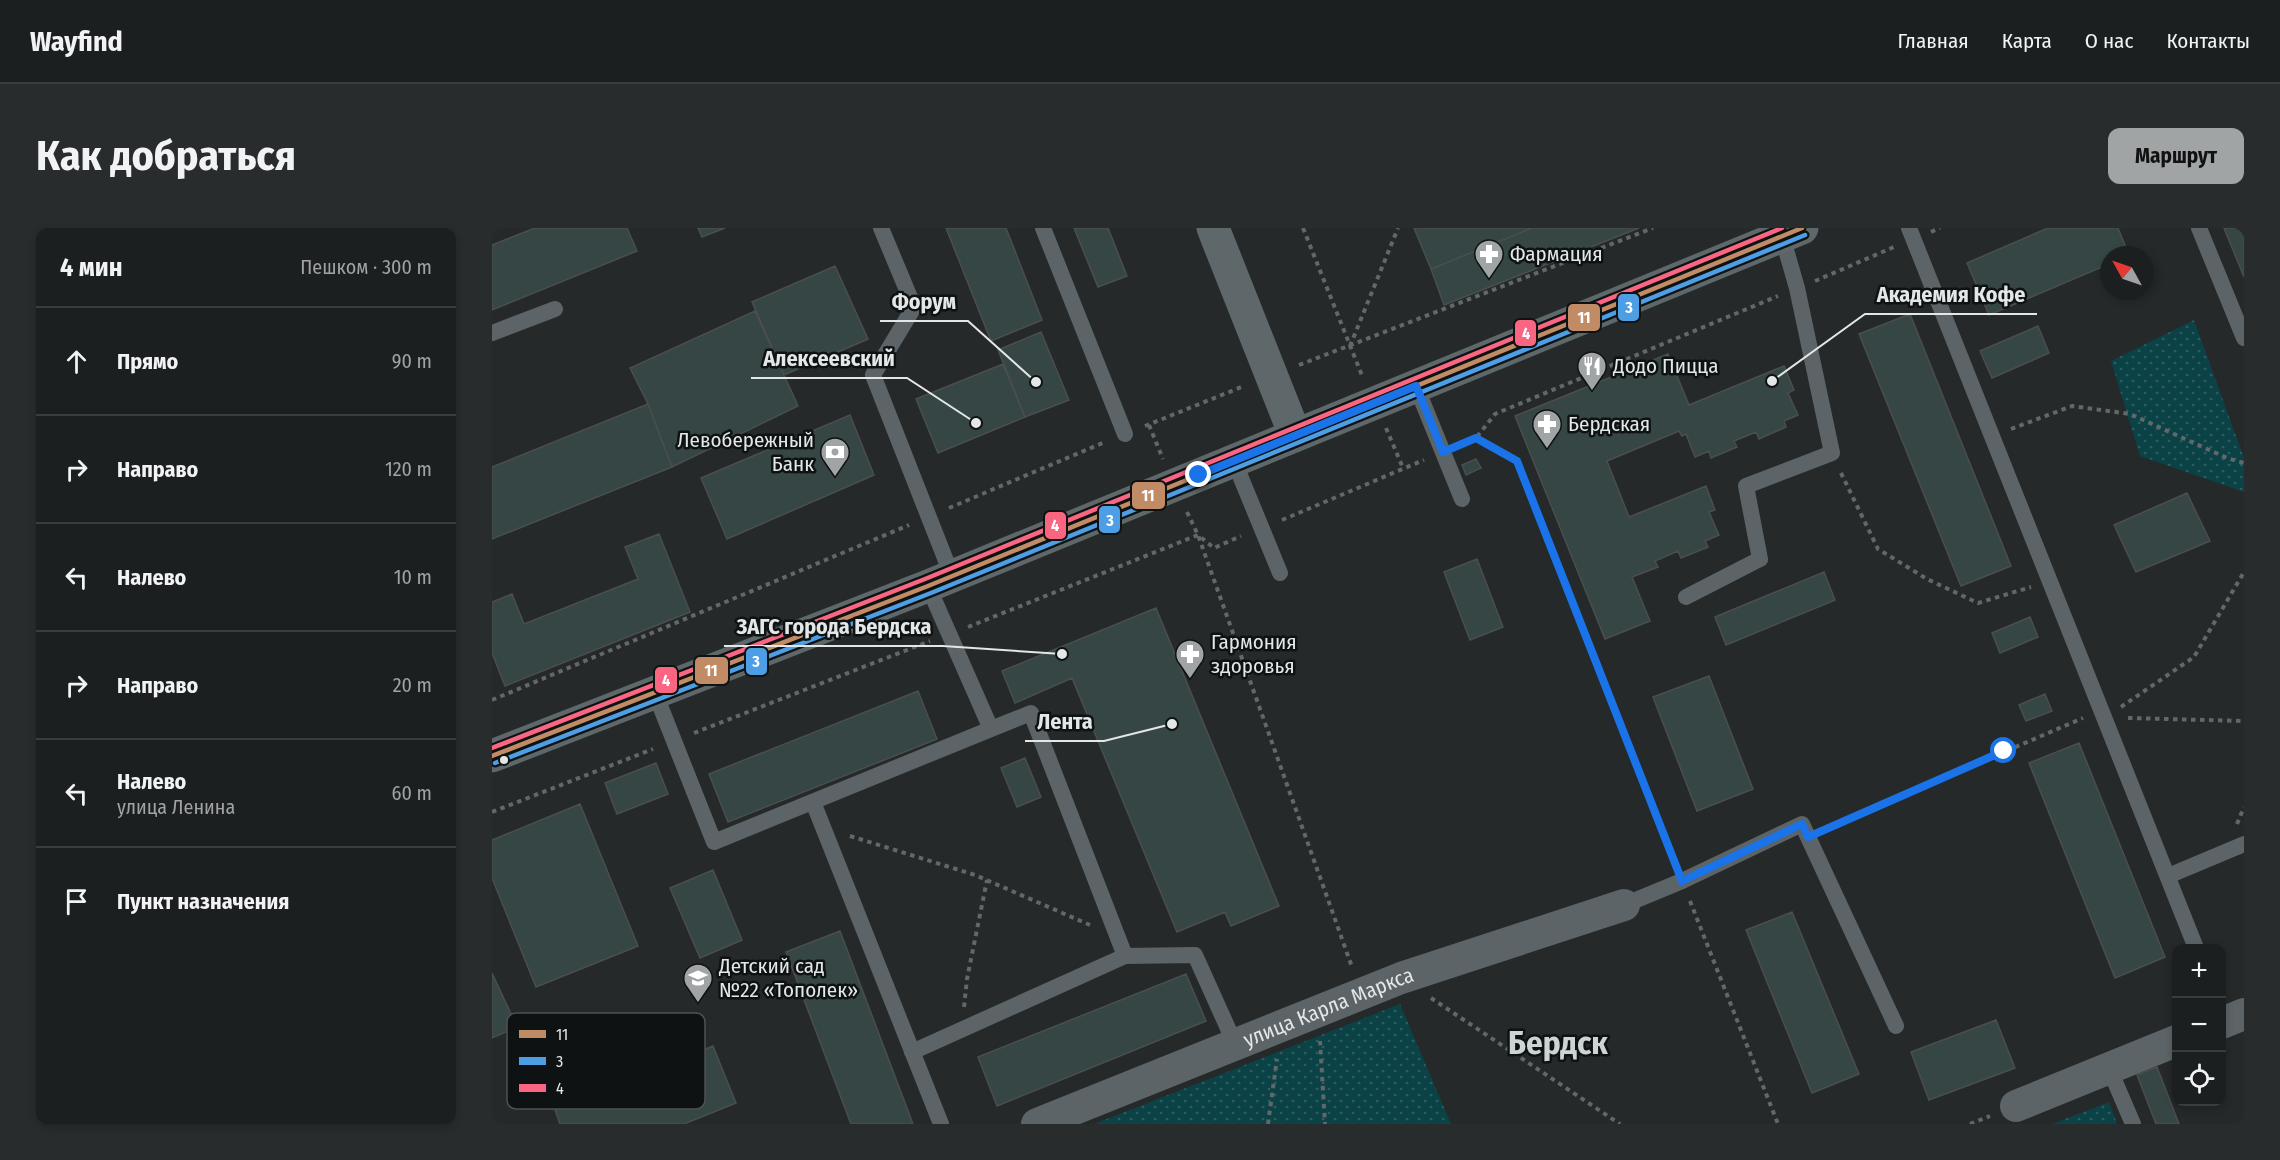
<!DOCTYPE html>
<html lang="ru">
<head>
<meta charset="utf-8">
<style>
  body { margin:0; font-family:"Fira Sans Condensed",sans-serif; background:#292c2c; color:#f1f3f6 }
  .controls { position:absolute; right:18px; bottom:18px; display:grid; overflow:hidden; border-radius:12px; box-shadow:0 3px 9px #0003 }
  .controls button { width:54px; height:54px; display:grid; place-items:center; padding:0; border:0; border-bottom:2px solid #3a3d3d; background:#1c1f1f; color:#f1f3f6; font:30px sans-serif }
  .compass { position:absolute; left:1608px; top:18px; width:54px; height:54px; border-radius:50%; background:#1c1f1f; box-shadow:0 3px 9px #0003; rotate:310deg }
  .stop { position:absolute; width:18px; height:18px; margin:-14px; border:4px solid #1a73e8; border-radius:50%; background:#fff }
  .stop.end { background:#1a73e8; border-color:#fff; box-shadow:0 2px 6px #0008 }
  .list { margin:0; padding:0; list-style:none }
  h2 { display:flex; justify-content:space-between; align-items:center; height:78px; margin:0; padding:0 24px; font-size:26px }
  h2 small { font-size:20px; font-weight:400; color:#a0a2a4 }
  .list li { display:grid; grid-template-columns:39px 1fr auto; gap:18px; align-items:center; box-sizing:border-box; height:108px; padding:0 24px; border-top:2px solid #3a3d3d }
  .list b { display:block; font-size:22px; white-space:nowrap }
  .list p { margin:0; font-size:20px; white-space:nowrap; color:#a0a2a4 }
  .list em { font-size:20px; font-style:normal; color:#a0a2a4 }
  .icon { flex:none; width:33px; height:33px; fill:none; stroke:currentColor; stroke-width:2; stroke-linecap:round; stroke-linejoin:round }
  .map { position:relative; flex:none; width:1752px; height:896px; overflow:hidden; border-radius:12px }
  header { display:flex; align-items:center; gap:36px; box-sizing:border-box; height:84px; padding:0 30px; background:#1c1f1f; border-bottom:2px solid #3a3d3d }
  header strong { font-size:28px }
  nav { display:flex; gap:33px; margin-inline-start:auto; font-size:21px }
  .intro { display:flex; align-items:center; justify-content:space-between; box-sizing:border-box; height:144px; padding:0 36px }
  h1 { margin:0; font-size:42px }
  .button { padding:15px 27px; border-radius:12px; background:#a0a4a4; color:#111; font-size:21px; font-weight:700 }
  main { display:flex; gap:36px; padding:0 36px }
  aside { flex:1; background:#1c1f1f; border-radius:12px; box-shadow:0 3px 9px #0003 }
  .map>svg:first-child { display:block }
</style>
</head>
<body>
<header>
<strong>Wayfind</strong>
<nav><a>Главная</a><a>Карта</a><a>О нас</a><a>Контакты</a></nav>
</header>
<div class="intro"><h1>Как добраться</h1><a class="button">Маршрут</a></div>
<main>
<aside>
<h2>4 мин<small>Пешком · 300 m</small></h2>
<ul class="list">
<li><svg class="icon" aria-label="ahead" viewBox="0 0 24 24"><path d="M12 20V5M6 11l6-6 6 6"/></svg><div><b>Прямо</b></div><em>90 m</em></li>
<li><svg class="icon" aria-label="right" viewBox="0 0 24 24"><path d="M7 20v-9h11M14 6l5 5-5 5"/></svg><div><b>Направо</b></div><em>120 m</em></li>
<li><svg class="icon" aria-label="left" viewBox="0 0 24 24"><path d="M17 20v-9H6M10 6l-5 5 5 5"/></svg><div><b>Налево</b></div><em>10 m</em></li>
<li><svg class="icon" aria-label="right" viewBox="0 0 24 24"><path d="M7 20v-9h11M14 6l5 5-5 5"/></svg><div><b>Направо</b></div><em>20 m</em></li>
<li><svg class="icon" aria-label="left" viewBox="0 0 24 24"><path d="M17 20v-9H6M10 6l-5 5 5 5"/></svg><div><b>Налево</b><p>улица Ленина</p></div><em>60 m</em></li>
<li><svg class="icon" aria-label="arrive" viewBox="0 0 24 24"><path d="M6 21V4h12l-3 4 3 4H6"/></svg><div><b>Пункт назначения</b></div></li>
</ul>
</aside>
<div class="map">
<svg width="1752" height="896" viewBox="0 0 1752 896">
  <defs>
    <pattern id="park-dots" width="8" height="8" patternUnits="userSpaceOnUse" patternTransform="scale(1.5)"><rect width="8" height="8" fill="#0b4246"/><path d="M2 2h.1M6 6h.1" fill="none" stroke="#2e5d61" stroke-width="1.8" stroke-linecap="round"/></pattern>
  </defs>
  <rect width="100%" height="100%" fill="#252929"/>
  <path fill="url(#park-dots)" d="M1702 92 1752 230V264L1648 228 1619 133Z
    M908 776 959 896H602Z
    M1617 874 1625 896H1560Z"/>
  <path fill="#364644" stroke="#4b4e4e" stroke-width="1.5" d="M43 0H135L145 23 0 82V17Z
    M206 0H233L210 9Z
    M454 0H514L550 92 499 113Z
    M582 0H616L635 48 606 59Z
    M922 0H1040L939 41Z
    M1040 0H1147L952 77 939 41Z
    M1556 0H1626L1637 27H1617V36L1497 87 1475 35Z
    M1732 0H1752V49Z
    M343 38 376 111 292 147 260 74Z
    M263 83 306 178 180 239 156 176 138 140Z
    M1418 86 1519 338 1469 358 1367 106Z
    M1546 98 1557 125 1500 150 1488 123Z
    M549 104 577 172 533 189 506 122Z
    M1176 126 1197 177 1292 138 1302 162 1296 165 1306 187 1292 193 1294 199 1267 211 1264 204 1242 213 1245 219 1219 230 1217 223 1203 229 1194 206 1190 208 1187 203 1115 233 1137 289 1214 258 1223 282 1217 284 1227 307 1213 313 1216 319 1189 330 1186 323 1163 333 1166 339 1140 349 1158 393 1113 411 1023 188Z
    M511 136 533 189 446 225 424 171Z
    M156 176 180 239 0 311V239Z
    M358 187 382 247 235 311 209 250Z
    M984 231 989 240 974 247 970 237Z
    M1695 265 1718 313 1644 344 1622 297Z
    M167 306 198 384 13 458 0 425V374L20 366 32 396 146 351 133 319Z
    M985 331 1011 399 978 412 952 344Z
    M1332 344 1343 372 1234 417 1223 389Z
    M664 380 787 678 739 698 733 684 685 704 580 450 523 475 510 443Z
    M1538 389 1546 409 1508 425 1500 405Z
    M1217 448 1261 561 1205 583 1161 469Z
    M426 463 445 511 236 594 217 546Z
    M1553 466 1560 483 1534 493 1527 477Z
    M1587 515 1673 729 1623 750 1537 535Z
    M533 530 549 569 525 579 509 540Z
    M164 535 176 566 125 586 113 555Z
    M88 576 146 718 44 759 0 650V612Z
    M221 642 250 712 208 730 178 660Z
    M1300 684 1367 846 1320 865 1254 702Z
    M348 703 421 896H359L294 724Z
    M0 745 25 799 0 810Z
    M694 746 714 793 505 878 486 829Z
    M1504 792 1523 840 1437 872 1419 824Z
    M221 818 244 875 192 896H68L63 882Z
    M1665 839 1687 896H1664L1645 847Z"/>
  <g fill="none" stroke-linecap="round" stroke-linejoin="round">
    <path stroke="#626769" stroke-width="4" stroke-dasharray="4.5 4.5" stroke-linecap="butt" d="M811 0 871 150
      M1439 4 1448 0
      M1323 53 1402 19
      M858 118 906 0
      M807 137 1161 0
      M657 197 671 231
      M653 198 752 158
      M894 200 911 240
      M1519 201 1580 178 1638 186 1735 230 1752 235
      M984 210 1025 233 1183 635
      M969 216 984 210 1003 186 1286 68
      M1349 245 1386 321 1435 351 1486 375 1539 359
      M457 280 613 214
      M695 284 706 307 860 739
      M790 292 932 232
      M476 399 706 307 722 320 749 308
      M0 472 417 297
      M1629 479 1702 429 1752 344
      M1636 490 1752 493
      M202 505 438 413
      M0 584 161 521
      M1745 596 1752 579
      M1333 601 1591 490
      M358 608 483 647 598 697
      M1198 673 1286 896
      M939 770 1128 896
      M472 779 475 751 495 652
      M828 813 833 896
      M776 896 785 831
      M1478 896 1498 888"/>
    <path stroke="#5d6467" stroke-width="16" d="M389 0 422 79 381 147 460 348
      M551 0 633 206
      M1417 0 1704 720
      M1707 0 1752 110
      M0 105 63 81
      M924 158 970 271
      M742 233 788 345
      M1194 369 1268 331 1254 258 1340 225 1305 60 1290 8
      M163 465 222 614 499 501 436 358
      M321 574 449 896
      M1676 648 1752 616
      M1132 677 1190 653 1310 596 1404 798
      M633 728 703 727 743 816
      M420 824 633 728 539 485 499 501
      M1617 840 1641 896"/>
    <g stroke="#5d6467" stroke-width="32">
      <path d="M1730 795 1752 786"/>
      <path d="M1524 878 1684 813"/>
      <path id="s1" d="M545 896 909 750 1132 677"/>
    </g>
    <path stroke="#5e676a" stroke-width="33" d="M721 0 803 207
      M0 528 436 358 1310 0"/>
    <g stroke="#0f1212" stroke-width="9">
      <path id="bus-1" d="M0 528 436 358 1310 0"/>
    </g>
    <g stroke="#0f1212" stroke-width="9">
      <path id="bus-2" d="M3 535 439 365 1313 7"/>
    </g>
    <g stroke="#0f1212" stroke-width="9">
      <path id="bus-3" d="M0 520 433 351 1290 0"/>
    </g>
    <use href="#bus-1" stroke="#c18c65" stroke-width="4.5"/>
    <use href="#bus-2" stroke="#4d9ee5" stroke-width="4.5"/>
    <use href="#bus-3" stroke="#fa6682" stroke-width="4.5"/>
  </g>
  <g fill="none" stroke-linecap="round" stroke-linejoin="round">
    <path stroke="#1a73e8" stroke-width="8" d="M707 247 924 158 951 224 984 210 1025 233 1190 653 1310 596 1316 609 1512 523"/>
  </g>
  <defs>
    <g id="pharmacy-pin" transform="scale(1.5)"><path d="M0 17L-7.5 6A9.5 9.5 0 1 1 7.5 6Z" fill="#a0a4a4" stroke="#0f1212"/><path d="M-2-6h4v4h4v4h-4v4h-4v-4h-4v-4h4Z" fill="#fff"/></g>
    <g id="restaurant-pin" transform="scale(1.5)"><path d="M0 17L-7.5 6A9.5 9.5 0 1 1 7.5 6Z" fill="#a0a4a4" stroke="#0f1212"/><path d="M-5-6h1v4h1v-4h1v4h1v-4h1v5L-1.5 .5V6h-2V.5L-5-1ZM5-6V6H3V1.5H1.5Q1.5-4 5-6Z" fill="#fff"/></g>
    <g id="bank-pin" transform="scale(1.5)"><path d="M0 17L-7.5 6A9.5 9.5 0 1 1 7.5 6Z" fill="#a0a4a4" stroke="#0f1212"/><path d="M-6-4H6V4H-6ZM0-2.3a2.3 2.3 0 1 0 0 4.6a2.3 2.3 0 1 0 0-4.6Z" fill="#fff"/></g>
    <g id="school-pin" transform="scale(1.5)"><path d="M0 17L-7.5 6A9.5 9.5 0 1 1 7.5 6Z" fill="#a0a4a4" stroke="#0f1212"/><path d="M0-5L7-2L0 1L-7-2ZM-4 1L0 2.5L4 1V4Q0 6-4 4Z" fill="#fff"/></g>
  </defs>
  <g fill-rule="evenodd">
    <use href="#pharmacy-pin" x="997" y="26"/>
    <use href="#restaurant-pin" x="1100" y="138"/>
    <use href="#pharmacy-pin" x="1055" y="196"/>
    <use href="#bank-pin" x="343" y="224"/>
    <use href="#pharmacy-pin" x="698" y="426"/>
    <use href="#school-pin" x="206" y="750"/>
  </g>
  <circle fill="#e3e7e7" stroke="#0f1212" stroke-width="2" cx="12" cy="532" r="5"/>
  <g text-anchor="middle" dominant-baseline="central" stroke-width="5" stroke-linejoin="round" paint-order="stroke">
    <g font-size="21" fill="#e3e7e7" stroke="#0f1212" text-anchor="start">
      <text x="1018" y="26">Фармация</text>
      <text x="1121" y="138">Додо Пицца</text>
      <text x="1076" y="196">Бердская</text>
      <text x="322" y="212" text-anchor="end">Левобережный<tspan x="322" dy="24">Банк</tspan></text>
      <text x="719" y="414">Гармония<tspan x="719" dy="24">здоровья</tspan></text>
      <text x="227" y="738">Детский сад<tspan x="227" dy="24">№22 «Тополек»</tspan></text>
    </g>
    <g font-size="21" fill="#e3e7e7" stroke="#0f1212">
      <text stroke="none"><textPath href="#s1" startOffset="314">улица Карла Маркса</textPath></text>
    </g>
    <g font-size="33" font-weight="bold" fill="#cdd4d5" stroke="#0f1212">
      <text x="1066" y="815">Бердск</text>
    </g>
  </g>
  <rect x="15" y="785" width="198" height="96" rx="9" fill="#0f1212" stroke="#4f5252" stroke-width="1.5"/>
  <rect x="27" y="802" width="27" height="8" fill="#c18c65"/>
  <rect x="27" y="829" width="27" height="8" fill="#4d9ee5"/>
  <rect x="27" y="856" width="27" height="8" fill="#fa6682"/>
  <g font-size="16" fill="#e3e7e7">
    <text x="64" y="812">11</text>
    <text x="64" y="839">3</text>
    <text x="64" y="866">4</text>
  </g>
  <path fill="none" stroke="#e3e7e7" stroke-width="2" d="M1280 153L1373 86H1545M544 154L476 93H388M484 195L415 150H259M570 426L451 418H232M680 496L612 513H533"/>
  <g fill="#e3e7e7" stroke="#0f1212" stroke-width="2">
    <circle cx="1280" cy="153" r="6"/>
    <circle cx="544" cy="154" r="6"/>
    <circle cx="484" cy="195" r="6"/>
    <circle cx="570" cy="426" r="6"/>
    <circle cx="680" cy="496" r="6"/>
  </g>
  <g font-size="22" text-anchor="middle" font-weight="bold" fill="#e3e7e7" stroke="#0f1212" stroke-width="5" stroke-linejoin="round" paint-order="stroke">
    <text x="1459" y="74">Академия Кофе</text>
    <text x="432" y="81">Форум</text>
    <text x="337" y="138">Алексеевский</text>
    <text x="342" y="406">ЗАГС города Бердска</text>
    <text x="573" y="501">Лента</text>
  </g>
  <g stroke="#0f1212" stroke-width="2">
    <rect x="1125" y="65" width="23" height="29" rx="6" fill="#4d9ee5"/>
    <rect x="1075" y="75" width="34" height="29" rx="6" fill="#c18c65"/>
    <rect x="1022" y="91" width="23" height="28" rx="6" fill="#fa6682"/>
    <rect x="639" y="253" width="35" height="29" rx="6" fill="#c18c65"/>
    <rect x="606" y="277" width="23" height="29" rx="6" fill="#4d9ee5"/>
    <rect x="552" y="283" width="23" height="29" rx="6" fill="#fa6682"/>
    <rect x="253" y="419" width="23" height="29" rx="6" fill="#4d9ee5"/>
    <rect x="202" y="428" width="35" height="29" rx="6" fill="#c18c65"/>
    <rect x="162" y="438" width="24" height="28" rx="6" fill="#fa6682"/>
  </g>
  <g font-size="16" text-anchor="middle" font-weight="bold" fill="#fff">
    <text x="1137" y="85">3</text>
    <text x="1092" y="95">11</text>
    <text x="1034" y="111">4</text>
    <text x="656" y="273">11</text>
    <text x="618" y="298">3</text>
    <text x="563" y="303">4</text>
    <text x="264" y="439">3</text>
    <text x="219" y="448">11</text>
    <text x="174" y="458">4</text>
  </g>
</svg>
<div class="controls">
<button>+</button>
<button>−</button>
<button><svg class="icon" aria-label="locate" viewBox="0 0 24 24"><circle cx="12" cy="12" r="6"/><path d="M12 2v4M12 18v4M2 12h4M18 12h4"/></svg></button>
</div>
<svg class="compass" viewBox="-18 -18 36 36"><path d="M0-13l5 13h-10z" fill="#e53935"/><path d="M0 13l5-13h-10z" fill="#a0a2a4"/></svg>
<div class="stop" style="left:1512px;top:523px"></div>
<div class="stop end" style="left:707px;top:247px"></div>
</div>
</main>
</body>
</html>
